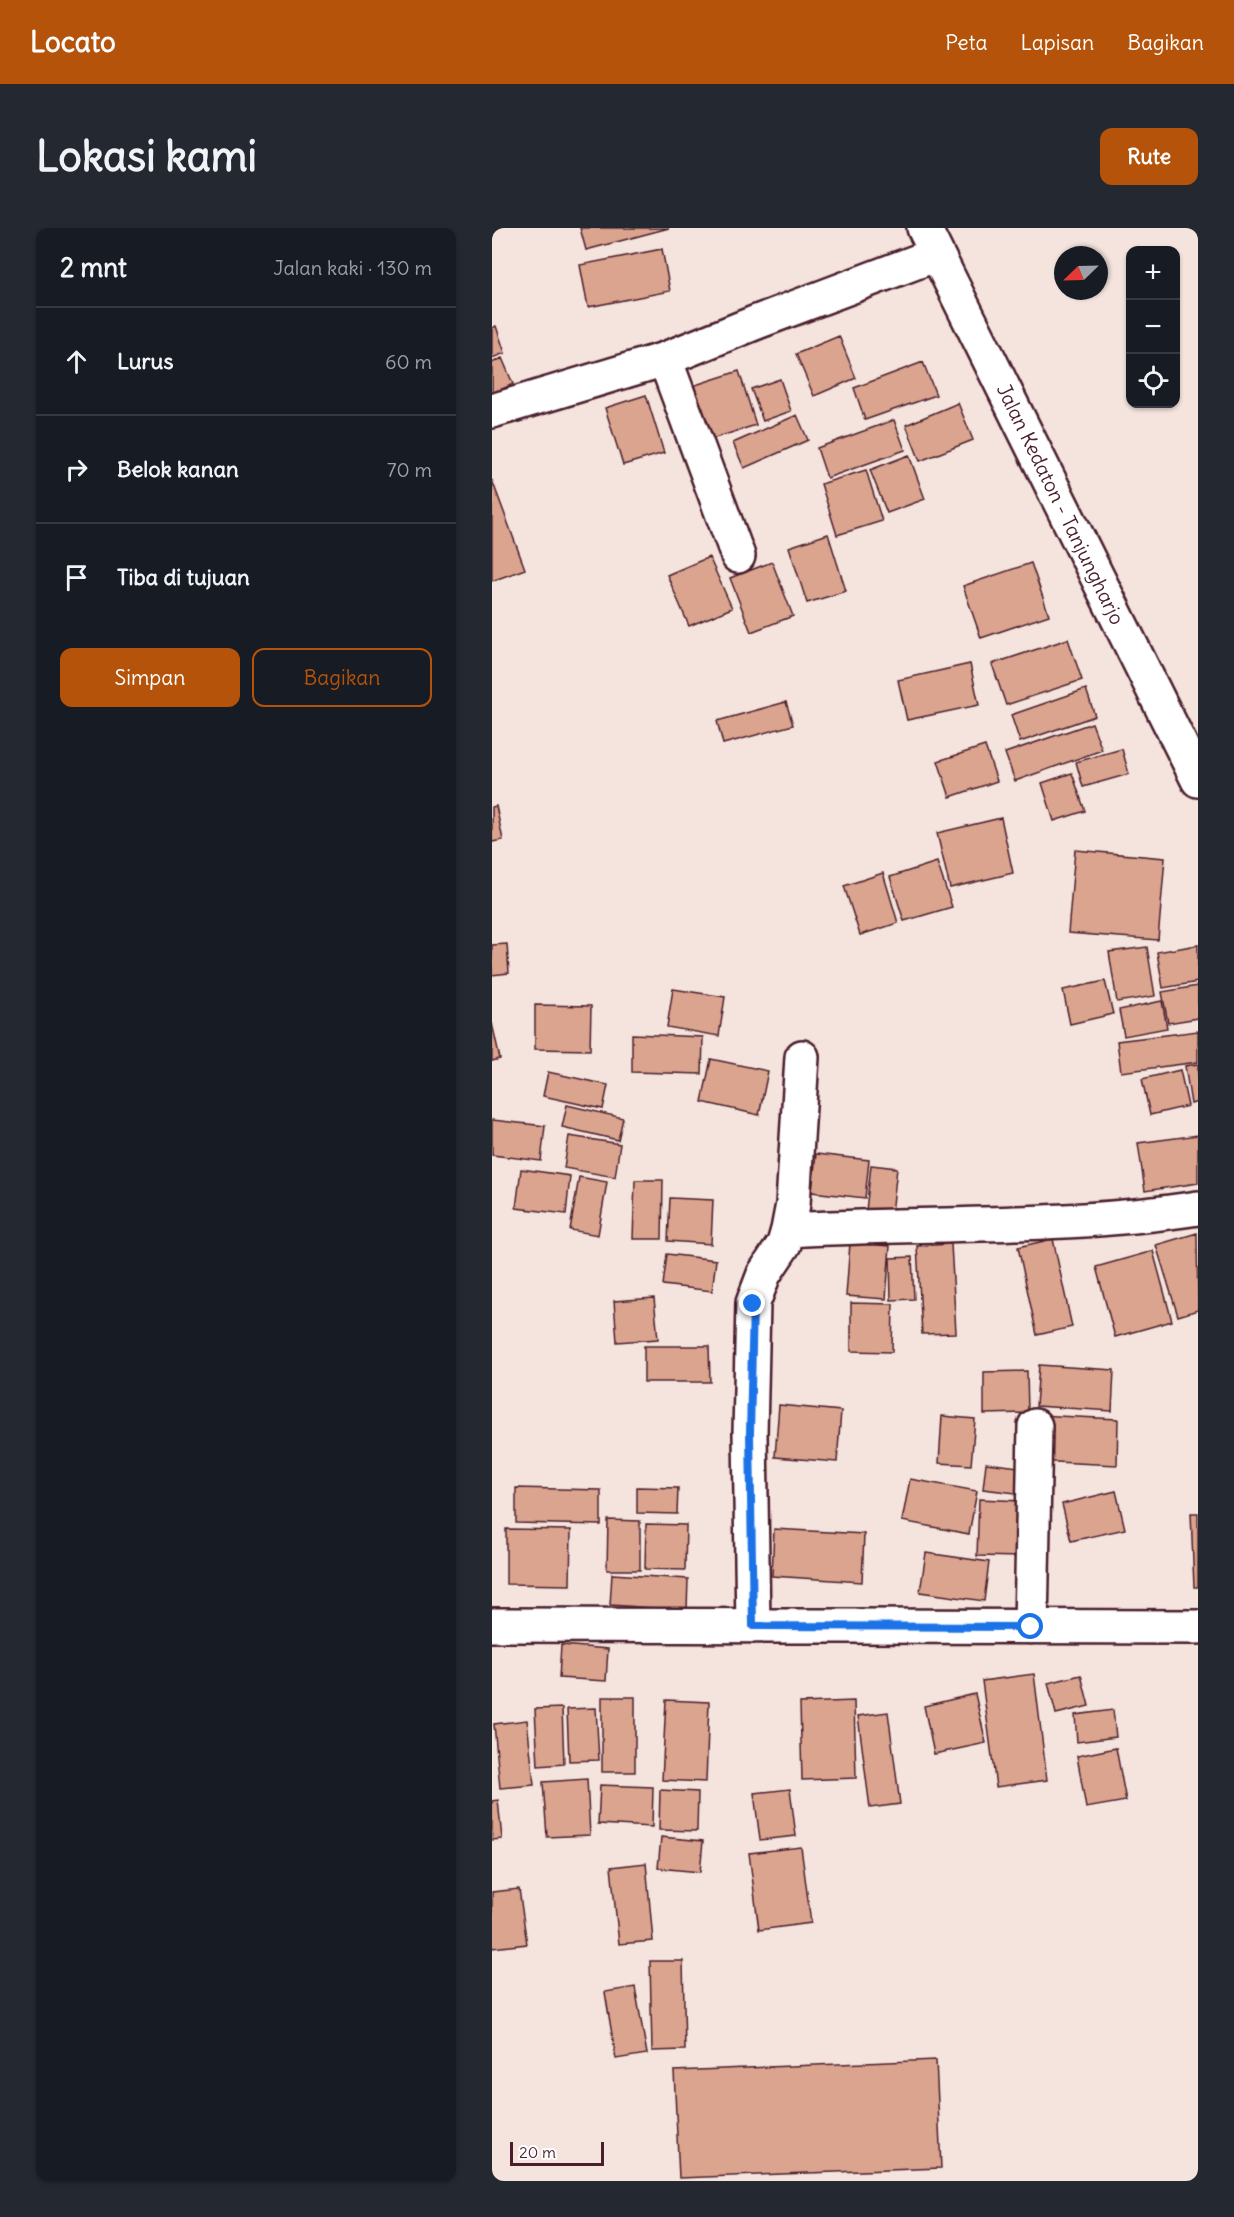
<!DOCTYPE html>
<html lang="id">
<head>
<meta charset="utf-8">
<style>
  body { margin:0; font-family:Delius,sans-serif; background:#242831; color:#f1f3f6 }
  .controls { position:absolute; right:18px; top:18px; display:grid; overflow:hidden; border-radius:12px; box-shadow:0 2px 4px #0004 }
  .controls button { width:54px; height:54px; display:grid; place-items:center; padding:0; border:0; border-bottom:2px solid #363941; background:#171b24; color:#f1f3f6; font:30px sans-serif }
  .compass { position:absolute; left:562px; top:18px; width:54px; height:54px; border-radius:50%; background:#171b24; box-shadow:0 2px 4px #0004; rotate:247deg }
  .scale { position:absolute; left:18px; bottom:15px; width:94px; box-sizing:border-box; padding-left:6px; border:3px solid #4a1f2b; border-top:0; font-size:16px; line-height:21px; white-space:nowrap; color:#4a1f2b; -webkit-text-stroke:4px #fff; paint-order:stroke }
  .stop { position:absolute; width:18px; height:18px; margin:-14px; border:4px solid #1a73e8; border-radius:50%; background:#fff }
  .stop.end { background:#1a73e8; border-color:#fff; box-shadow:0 2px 6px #0008 }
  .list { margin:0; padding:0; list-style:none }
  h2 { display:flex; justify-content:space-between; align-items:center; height:78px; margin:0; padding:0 24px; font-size:26px }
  h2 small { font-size:20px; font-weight:400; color:#9ea1a6 }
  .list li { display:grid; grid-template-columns:39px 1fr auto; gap:18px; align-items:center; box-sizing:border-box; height:108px; padding:0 24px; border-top:2px solid #363941 }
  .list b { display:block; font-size:22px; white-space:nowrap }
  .list em { font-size:20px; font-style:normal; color:#9ea1a6 }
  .actions { display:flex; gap:12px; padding:18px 24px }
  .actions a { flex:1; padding:14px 0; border:2px solid #b45309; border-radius:12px; text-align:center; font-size:21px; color:#b45309 }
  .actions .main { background:#b45309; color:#fff }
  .icon { flex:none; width:33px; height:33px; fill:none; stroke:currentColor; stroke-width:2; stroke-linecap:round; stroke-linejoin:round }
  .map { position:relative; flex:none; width:706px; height:1953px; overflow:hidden; border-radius:12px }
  header { display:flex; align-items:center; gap:36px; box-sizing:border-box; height:84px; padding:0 30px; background:#b45309; color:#fff }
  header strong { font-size:28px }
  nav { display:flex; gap:33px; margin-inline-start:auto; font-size:21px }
  .intro { display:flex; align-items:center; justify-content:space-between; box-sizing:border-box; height:144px; padding:0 36px }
  h1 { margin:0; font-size:42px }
  .button { padding:15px 27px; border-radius:12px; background:#b45309; color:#fff; font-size:21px; font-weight:700 }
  main { display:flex; gap:36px; padding:0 36px }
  aside { flex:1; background:#171b24; border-radius:12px; box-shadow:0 2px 4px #0004 }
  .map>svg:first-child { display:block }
</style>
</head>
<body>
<header>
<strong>Locato</strong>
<nav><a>Peta</a><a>Lapisan</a><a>Bagikan</a></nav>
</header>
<div class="intro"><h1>Lokasi kami</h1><a class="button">Rute</a></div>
<main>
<aside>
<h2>2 mnt<small>Jalan kaki · 130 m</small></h2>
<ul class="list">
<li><svg class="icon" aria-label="ahead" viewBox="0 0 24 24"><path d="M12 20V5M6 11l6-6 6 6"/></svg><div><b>Lurus</b></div><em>60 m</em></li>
<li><svg class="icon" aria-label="right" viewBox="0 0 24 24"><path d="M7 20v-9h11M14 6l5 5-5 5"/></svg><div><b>Belok kanan</b></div><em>70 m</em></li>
<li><svg class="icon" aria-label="arrive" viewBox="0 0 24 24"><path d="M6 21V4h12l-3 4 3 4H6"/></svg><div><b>Tiba di tujuan</b></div></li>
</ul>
<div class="actions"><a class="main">Simpan</a><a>Bagikan</a></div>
</aside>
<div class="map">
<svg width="706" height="1953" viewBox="0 0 706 1953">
  <rect width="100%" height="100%" fill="#f4e4dd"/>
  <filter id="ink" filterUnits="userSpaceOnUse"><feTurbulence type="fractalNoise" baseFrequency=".0167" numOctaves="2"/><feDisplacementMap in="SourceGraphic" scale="12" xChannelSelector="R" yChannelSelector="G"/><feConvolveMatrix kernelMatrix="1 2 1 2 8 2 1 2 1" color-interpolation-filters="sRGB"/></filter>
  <g filter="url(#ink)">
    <path fill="#daa48f" stroke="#4a1f2b" stroke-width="1.5" d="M88 0H177L94 22Z
      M170 21 178 63 96 79 88 37Z
      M4 98 13 125 0 130V100Z
      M347 108 364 150 322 168 304 126Z
      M10 130 21 156 0 166V135Z
      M431 134 444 167 373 192 362 160Z
      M247 143 264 197 210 214 194 160Z
      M288 151 299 183 271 193 259 161Z
      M154 167 172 225 131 237 113 180Z
      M466 175 481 212 428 233 414 197Z
      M305 187 316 212 252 240 241 215Z
      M402 192 413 222 335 250 325 220Z
      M417 227 433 271 395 285 378 242Z
      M374 242 390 293 345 307 329 256Z
      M0 252 33 341 0 353Z
      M336 306 354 363 315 375 297 319Z
      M217 329 240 380 197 398 175 347Z
      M280 334 301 388 259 404 238 350Z
      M539 335 557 387 489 410 471 358Z
      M576 411 590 452 514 477 500 436Z
      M478 436 487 477 415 492 406 452Z
      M594 461 603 488 528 514 519 487Z
      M294 474 301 497 231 516 225 493Z
      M600 495 610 522 523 553 513 525Z
      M493 518 505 553 458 569 446 533Z
      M630 521 637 546 591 559 584 534Z
      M580 545 593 583 562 593 550 555Z
      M4 578 11 612 0 614V579Z
      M509 590 521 645 458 660 445 605Z
      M583 622 673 630 666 712 576 705Z
      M445 634 460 679 412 693 398 649Z
      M391 645 406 695 368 707 352 658Z
      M15 716 17 745 0 747V717Z
      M706 717V754L671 760 665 724Z
      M655 719 663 768 625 774 617 724Z
      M613 753 621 786 578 796 571 762Z
      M706 758V790L676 795 670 764Z
      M181 761 233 769 227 808 175 799Z
      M670 773 675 800 632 808 627 782Z
      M43 777 99 778 98 822 43 821Z
      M0 795 8 831 0 833Z
      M706 803V834L629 844 625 813Z
      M140 806 211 809 210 846 140 844Z
      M219 831 276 843 267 887 210 874Z
      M706 836V874L699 876 693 838Z
      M688 842 696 878 658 887 650 851Z
      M56 844 116 857 111 881 51 868Z
      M75 877 131 890 126 912 70 899Z
      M0 892 53 898 49 933 0 927Z
      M706 907V955L653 963 646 915Z
      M77 908 128 916 123 949 72 940Z
      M324 926 377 932 373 970 320 964Z
      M379 937 405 940 400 986 374 983Z
      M29 941 78 948 74 986 24 980Z
      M87 949 115 954 106 1007 78 1002Z
      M143 952H171L170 1011H141Z
      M178 970 221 972 219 1016 176 1013Z
      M705 1005 706 1082 686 1088 664 1017Z
      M561 1011 580 1099 545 1107 526 1019Z
      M358 1015 398 1018 394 1071 354 1068Z
      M459 1016 464 1105 430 1106 425 1018Z
      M661 1023 680 1093 623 1109 604 1039Z
      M175 1026 224 1032 220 1063 171 1057Z
      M420 1029 422 1071 399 1072 398 1030Z
      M162 1070 166 1111 125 1114 122 1073Z
      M359 1075 401 1076 400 1124 359 1123Z
      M152 1118H217L218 1154H152Z
      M547 1137 622 1142 620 1183 544 1178Z
      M535 1143 536 1185 492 1186V1144Z
      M287 1177 349 1183 345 1234 283 1229Z
      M545 1187 626 1191 625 1237 543 1233Z
      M450 1188 483 1191 479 1237 447 1235Z
      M494 1235 535 1240 532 1266 491 1261Z
      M418 1251 485 1263 477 1306 410 1293Z
      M145 1259 186 1260 185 1286 145 1285Z
      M24 1260 109 1262V1297L24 1295Z
      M624 1263 633 1301 579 1313 570 1276Z
      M487 1271 529 1273 528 1329 485 1328Z
      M699 1285H706V1359H702Z
      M116 1292 148 1293V1342H115Z
      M154 1296 194 1297 193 1342 153 1341Z
      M14 1301 79 1302 78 1357 14 1356Z
      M282 1301 372 1306 370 1354 280 1348Z
      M434 1325 497 1334 492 1373 428 1364Z
      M120 1346 196 1351 195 1382 118 1377Z
      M69 1417 116 1421 114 1453 67 1450Z
      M542 1446 555 1552 504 1559 490 1453Z
      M589 1447 597 1478 564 1486 556 1455Z
      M483 1466 494 1515 442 1526 432 1478Z
      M110 1469H143V1544H110Z
      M174 1472 217 1474 214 1554 170 1552Z
      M362 1473 364 1550 310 1552 308 1475Z
      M70 1480 72 1536 46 1538 43 1481Z
      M104 1480 107 1532 77 1533 75 1481Z
      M621 1482 624 1509 585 1514 583 1487Z
      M396 1484 408 1576 378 1580 366 1488Z
      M35 1492 42 1557 8 1560 2 1496Z
      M624 1520 634 1573 594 1580 585 1528Z
      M95 1551 98 1607 55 1609 51 1554Z
      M108 1557 161 1559 160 1599 106 1596Z
      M298 1561 304 1608 268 1612 262 1565Z
      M168 1562 206 1564 205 1603 167 1602Z
      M6 1572 10 1611 0 1612V1573Z
      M169 1609 211 1613 208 1644 166 1640Z
      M309 1619 319 1695 267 1702 257 1625Z
      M154 1635 161 1713 127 1716 119 1639Z
      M27 1661 35 1716 0 1720V1664Z
      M158 1733H191L193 1822 160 1823Z
      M143 1759 155 1826 124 1831 113 1764Z
      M444 1832 449 1940 187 1950 182 1843Z"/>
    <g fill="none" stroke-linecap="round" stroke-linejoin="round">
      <g stroke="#4a1f2b" stroke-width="38">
        <path id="minor" d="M432 0 706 552
          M173 131 246 328
          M0 183 173 131 265 94 445 26
          M296 1002C433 994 571 1001 706 980
          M0 1397 706 1399
          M261 1398 258 1205 261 1075 272 1046 292 1016 296 1002 301 976 310 829
          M539 1399 543 1198"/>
      </g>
      <use href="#minor" stroke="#fff" stroke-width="33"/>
    </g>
  </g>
  <g fill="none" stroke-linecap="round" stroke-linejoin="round" filter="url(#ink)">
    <path stroke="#1a73e8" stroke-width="8" d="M261 1076 258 1205 261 1398 539 1399"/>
  </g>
  <g text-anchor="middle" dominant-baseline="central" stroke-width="4.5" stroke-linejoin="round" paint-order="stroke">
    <g font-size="20" fill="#4a1f2b" stroke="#fff">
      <text transform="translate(569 276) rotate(64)">Jalan Kedaton - Tanjungharjo</text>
    </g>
  </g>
</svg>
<div class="controls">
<button>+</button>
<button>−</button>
<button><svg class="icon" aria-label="locate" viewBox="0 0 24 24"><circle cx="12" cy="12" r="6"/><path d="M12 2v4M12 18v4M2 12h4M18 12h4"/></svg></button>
</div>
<svg class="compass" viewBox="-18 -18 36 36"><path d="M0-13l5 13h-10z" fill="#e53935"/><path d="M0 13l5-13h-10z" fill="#9ea1a6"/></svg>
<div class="scale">20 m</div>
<div class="stop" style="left:539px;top:1399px"></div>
<div class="stop end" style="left:261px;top:1076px"></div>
</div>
</main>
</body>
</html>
